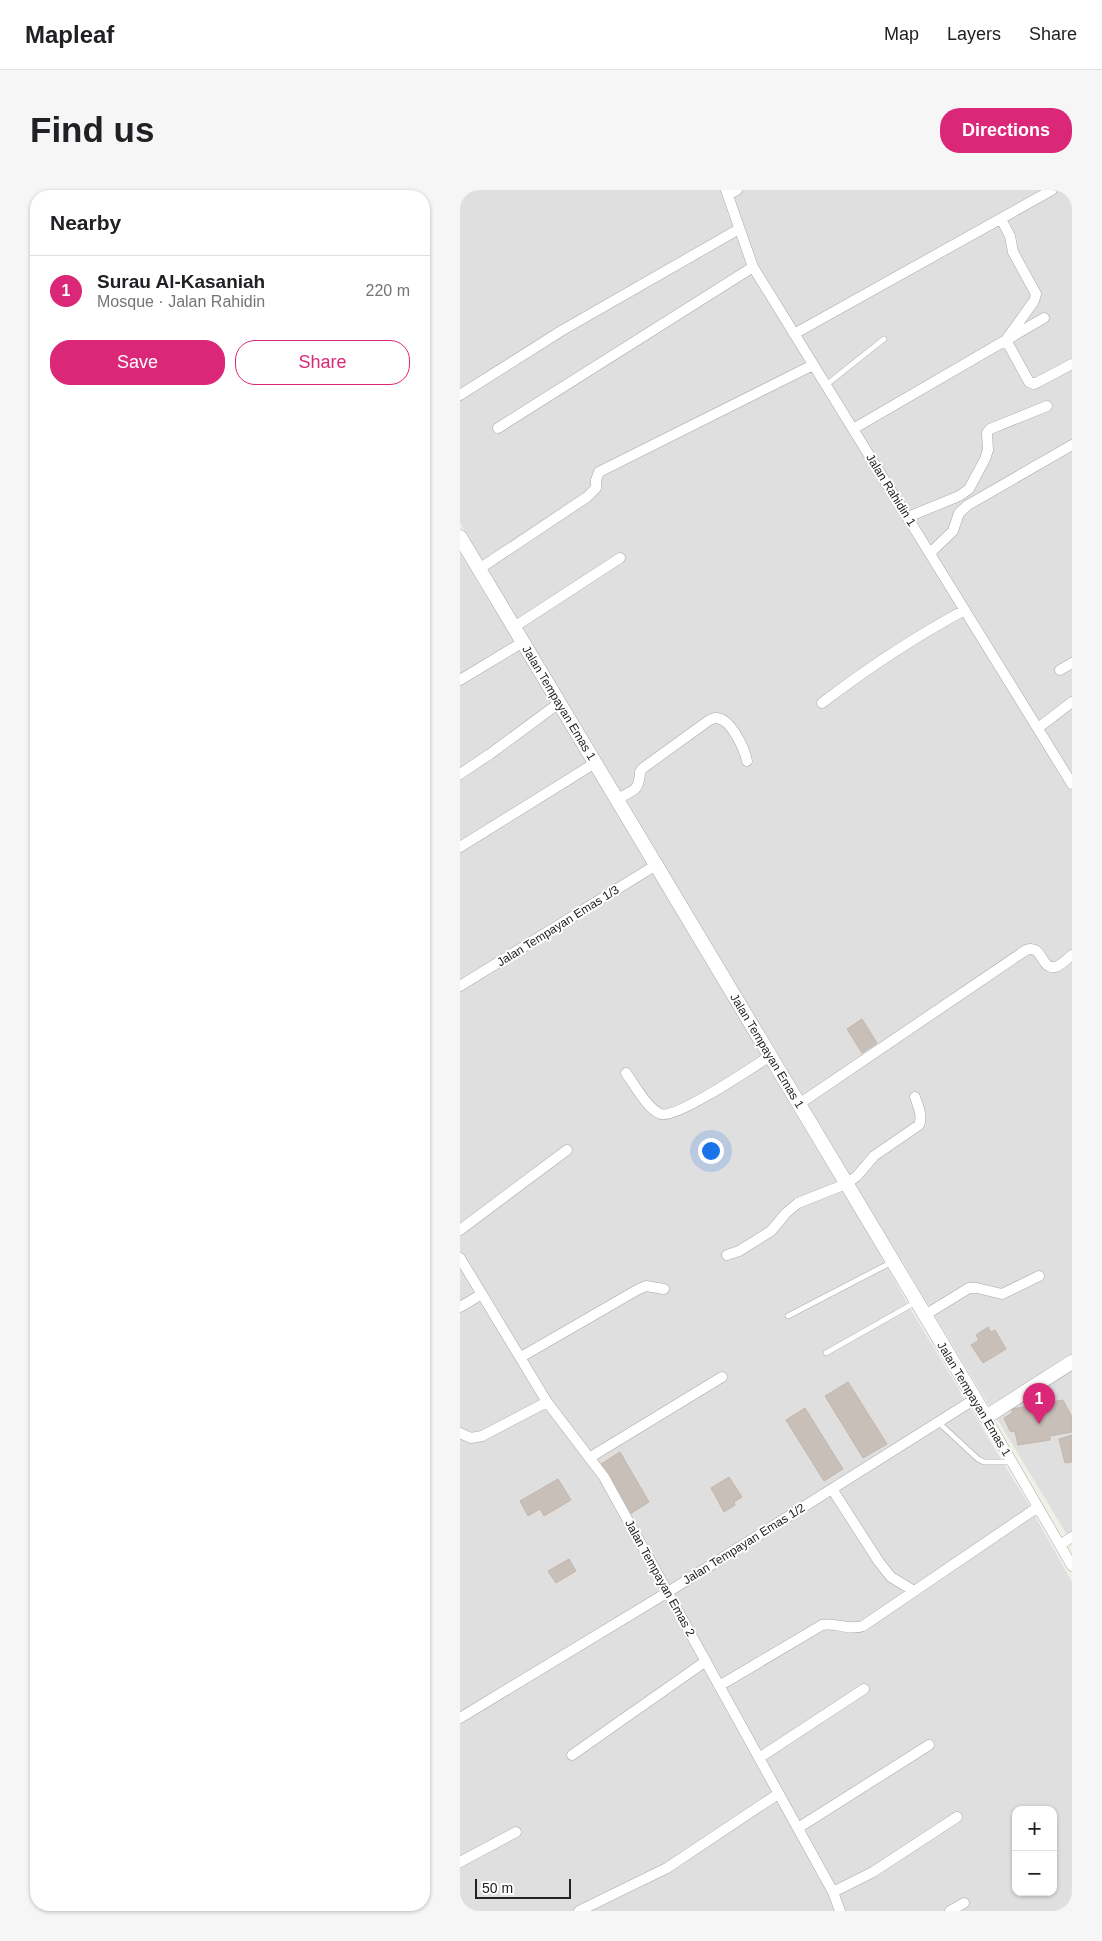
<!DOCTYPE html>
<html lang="en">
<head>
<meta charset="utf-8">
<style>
  body { margin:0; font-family:Helvetica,sans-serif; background:#f6f6f6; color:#202124 }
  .controls { position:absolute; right:15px; bottom:15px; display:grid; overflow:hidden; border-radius:10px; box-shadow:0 1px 4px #0004 }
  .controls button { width:45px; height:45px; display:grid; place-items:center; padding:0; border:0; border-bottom:1px solid #e0e0e0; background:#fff; color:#202124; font:25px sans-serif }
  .scale { position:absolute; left:15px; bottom:12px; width:96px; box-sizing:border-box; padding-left:5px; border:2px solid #222; border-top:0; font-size:14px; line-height:18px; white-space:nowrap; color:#222; -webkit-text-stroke:4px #fff; paint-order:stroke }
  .you { position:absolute; left:250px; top:960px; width:18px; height:18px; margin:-12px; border:4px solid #fff; border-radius:50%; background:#1a73e8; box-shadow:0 0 0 8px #1a73e833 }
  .badge { display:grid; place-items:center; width:32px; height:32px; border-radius:50%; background:#db2777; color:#fff; font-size:16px; font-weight:700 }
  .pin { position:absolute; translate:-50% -41px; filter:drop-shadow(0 1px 2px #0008) }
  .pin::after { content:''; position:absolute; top:26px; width:18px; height:15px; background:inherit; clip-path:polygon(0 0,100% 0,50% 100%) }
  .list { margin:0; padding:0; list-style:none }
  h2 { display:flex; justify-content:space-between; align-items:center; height:65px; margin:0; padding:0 20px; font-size:21px }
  h2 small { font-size:16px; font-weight:400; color:#757577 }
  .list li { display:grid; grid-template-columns:32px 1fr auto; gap:15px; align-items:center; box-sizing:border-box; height:70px; padding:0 20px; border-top:1px solid #e0e0e0 }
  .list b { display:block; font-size:19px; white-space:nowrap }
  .list p { margin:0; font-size:16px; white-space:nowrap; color:#757577 }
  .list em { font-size:16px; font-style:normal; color:#757577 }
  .actions { display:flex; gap:10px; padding:15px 20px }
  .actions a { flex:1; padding:11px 0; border:1px solid #db2777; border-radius:20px; text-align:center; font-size:18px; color:#db2777 }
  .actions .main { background:#db2777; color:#fff }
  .map { position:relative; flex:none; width:612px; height:1721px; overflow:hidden; border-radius:20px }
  header { display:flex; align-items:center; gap:30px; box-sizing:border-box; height:70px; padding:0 25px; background:#fff; border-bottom:1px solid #e0e0e0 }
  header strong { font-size:24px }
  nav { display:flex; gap:28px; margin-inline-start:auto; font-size:18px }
  .intro { display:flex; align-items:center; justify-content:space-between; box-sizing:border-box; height:120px; padding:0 30px }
  h1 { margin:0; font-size:35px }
  .button { padding:12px 22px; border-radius:20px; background:#db2777; color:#fff; font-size:18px; font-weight:700 }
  main { display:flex; gap:30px; padding:0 30px }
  aside { flex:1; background:#fff; border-radius:20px; box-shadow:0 1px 4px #0004 }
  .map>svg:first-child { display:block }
</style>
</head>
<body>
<header>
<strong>Mapleaf</strong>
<nav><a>Map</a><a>Layers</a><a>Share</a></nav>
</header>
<div class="intro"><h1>Find us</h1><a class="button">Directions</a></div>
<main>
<aside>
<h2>Nearby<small></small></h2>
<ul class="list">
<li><span class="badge">1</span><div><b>Surau Al-Kasaniah</b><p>Mosque · Jalan Rahidin</p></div><em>220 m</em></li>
</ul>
<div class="actions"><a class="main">Save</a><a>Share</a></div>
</aside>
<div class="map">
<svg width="612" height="1721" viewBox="0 0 612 1721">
  <rect width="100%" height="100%" fill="#f2efe9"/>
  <path fill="#e0dfdf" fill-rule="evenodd" d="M0 0H612V1353L434 1058 312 865 235 727 0 333Z
    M0 361 170 644 337 915 451 1120 570 1317 612 1392V1721H0ZM556 1620H593V1702H556Z"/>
  <path fill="#c7bfb8" stroke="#c4b6ab" d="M402 829 417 853 402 863 387 839Z
    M528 1137 531 1142 535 1140 546 1159 523 1173 511 1155 519 1150 516 1145Z
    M388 1192 427 1254 403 1268 365 1206Z
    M603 1210 612 1227V1242L590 1246V1250L558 1255 555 1242 550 1241 544 1228 552 1223V1219Z
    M345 1218 383 1279 364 1291 326 1230Z
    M612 1245V1272L605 1273 599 1249Z
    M160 1262 189 1312 170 1324 141 1274Z
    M269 1287 282 1307 274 1312 275 1315 264 1322 251 1298Z
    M98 1289 111 1310 84 1326 80 1319 68 1326 60 1311Z
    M109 1369 116 1381 96 1393 88 1381Z"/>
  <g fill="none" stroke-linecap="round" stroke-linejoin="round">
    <g stroke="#a9a9a9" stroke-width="6">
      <path id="service" d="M366 195 424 149
        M328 1126 432 1072
        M366 1163 456 1112
        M478 1232 518 1269 524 1272H552"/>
    </g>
    <g stroke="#a9a9a9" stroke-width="11">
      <path id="minor" d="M266 0 293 77 612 594
        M268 5 277 0
        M541 29 550 46 553 62 576 104 574 111 546 150 569 192 574 194 578 192 612 174
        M334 144 592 0
        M0 205 101 141 279 39
        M38 238 293 77
        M393 239 584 128
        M448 327 499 306 509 299 525 269 528 260 527 243 530 239 587 216
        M470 363 493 341 499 323 508 315 612 255
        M19 379 127 307 136 298V290L139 282 353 175
        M54 437 160 368
        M600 480 612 473
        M0 490 63 452
        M362 513C408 478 454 447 505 420
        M578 538 612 512
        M0 584 30 564 99 513
        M157 609C173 600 179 602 180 582L183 578 248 531C250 530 253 528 255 528 270 526 285 560 287 571
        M0 657 135 573
        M0 796 196 675
        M166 883C174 894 188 920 201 924 216 929 293 877 310 866
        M339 914 566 760C583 754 580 779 595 777 601 776 607 769 612 765
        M0 1040 107 960
        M267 1065 279 1061 311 1041 326 1023 338 1013 386 994 397 986 414 966 459 935C463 926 458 916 455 907
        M0 1068 87 1212 144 1287 373 1702 380 1721
        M0 1117 22 1104
        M465 1125 509 1098H517L542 1104 579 1086
        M61 1167 177 1100 186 1096 204 1099
        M526 1227 612 1376
        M0 1243 11 1248 22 1246 87 1212
        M129 1268 262 1187
        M372 1299 419 1372 431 1387 454 1401
        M600 1355 612 1347
        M259 1496 362 1435C376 1432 389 1441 403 1436L578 1317
        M0 1528 208 1402 515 1209
        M112 1565 246 1471
        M299 1568 404 1499
        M338 1638 469 1555
        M0 1672 56 1642
        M373 1702 413 1682 497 1627
        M119 1721 207 1678 318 1604
        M490 1721 504 1713"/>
    </g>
    <g stroke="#a9a9a9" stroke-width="15">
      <path id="tertiary" d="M0 347 526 1227 612 1172"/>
    </g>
    <use href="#service" stroke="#fff" stroke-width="5"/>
    <use href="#minor" stroke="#fff" stroke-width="10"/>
    <use href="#tertiary" stroke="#fff" stroke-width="14"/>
  </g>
  <g text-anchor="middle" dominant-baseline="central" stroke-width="4" stroke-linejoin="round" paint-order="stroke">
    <g font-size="12" fill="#222" stroke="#fff">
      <text transform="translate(431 300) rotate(58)">Jalan Rahidin 1</text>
      <text transform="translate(99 513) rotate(59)">Jalan Tempayan Emas 1</text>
      <text transform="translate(98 736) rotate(-32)">Jalan Tempayan Emas 1/3</text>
      <text transform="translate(307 861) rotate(59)">Jalan Tempayan Emas 1</text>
      <text transform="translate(514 1209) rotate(59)">Jalan Tempayan Emas 1</text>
      <text transform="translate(284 1354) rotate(-32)">Jalan Tempayan Emas 1/2</text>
      <text transform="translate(200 1388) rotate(61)">Jalan Tempayan Emas 2</text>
    </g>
  </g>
</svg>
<div class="controls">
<button>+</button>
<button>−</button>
</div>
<div class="scale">50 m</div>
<div class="you"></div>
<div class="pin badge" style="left:579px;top:1234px">1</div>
</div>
</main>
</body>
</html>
